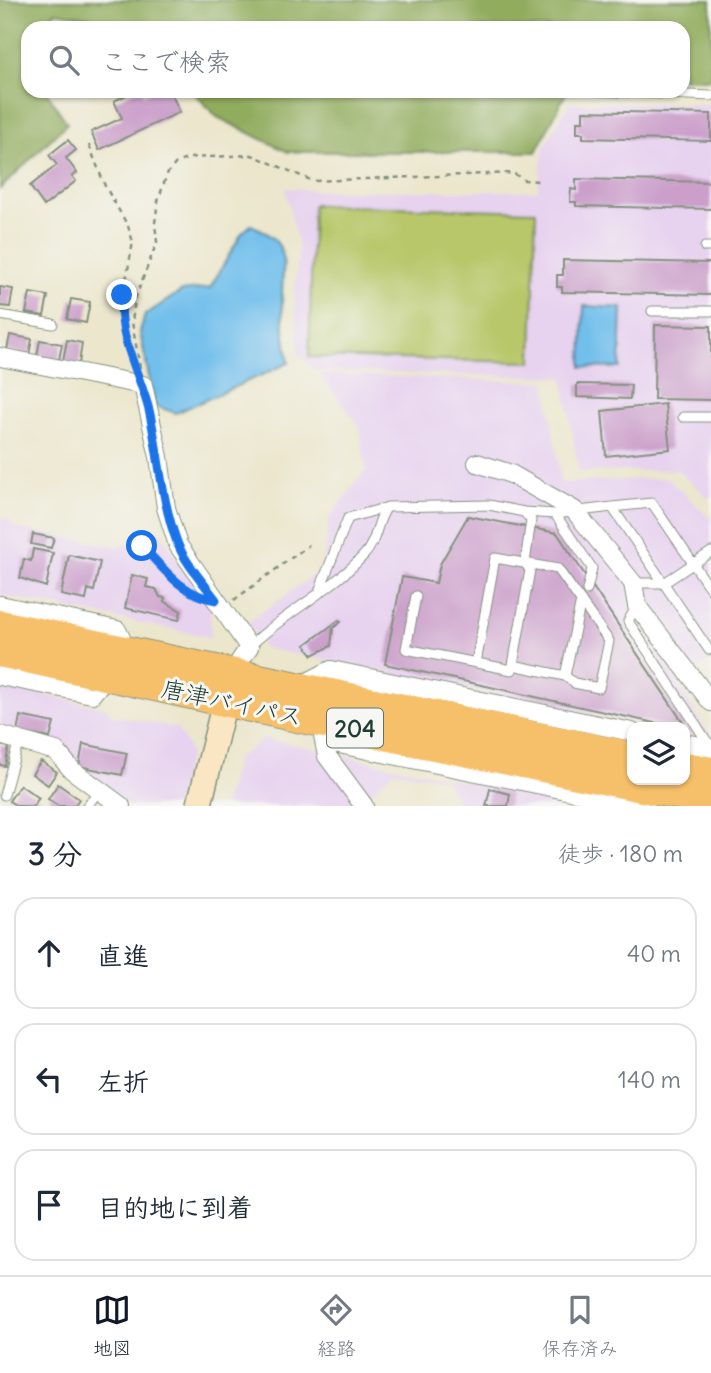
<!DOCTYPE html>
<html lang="ja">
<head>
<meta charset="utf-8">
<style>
  body { margin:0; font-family:Delius,"Klee One",sans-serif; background:#f6f6f7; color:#1f2937 }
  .controls { position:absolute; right:21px; bottom:21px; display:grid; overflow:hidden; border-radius:14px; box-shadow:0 2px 5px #0004 }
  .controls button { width:63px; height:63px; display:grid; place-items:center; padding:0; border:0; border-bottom:2px solid #e0e1e3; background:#fff; color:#1f2937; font:35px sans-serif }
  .stop { position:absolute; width:21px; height:21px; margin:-16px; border:5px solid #1a73e8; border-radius:50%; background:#fff }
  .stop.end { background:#1a73e8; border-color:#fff; box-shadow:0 2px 7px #0008 }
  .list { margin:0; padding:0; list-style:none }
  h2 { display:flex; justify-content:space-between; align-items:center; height:91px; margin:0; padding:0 28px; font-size:30px }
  h2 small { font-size:23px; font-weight:400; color:#747a83 }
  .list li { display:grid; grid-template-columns:46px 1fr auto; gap:21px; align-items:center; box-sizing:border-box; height:112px; margin:0 14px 14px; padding:0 14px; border:2px solid #e0e1e3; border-radius:21px }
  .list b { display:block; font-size:26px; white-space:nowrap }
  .list em { font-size:23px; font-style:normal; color:#747a83 }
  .icon { flex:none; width:38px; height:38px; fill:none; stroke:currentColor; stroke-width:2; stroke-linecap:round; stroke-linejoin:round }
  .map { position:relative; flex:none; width:711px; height:806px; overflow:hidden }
  .search { position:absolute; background:#fff; box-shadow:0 2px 5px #0004; left:21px; right:21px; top:21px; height:77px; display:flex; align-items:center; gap:18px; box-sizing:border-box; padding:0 24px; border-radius:21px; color:#747a83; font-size:26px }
  .sheet { height:469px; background:#fff }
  nav { display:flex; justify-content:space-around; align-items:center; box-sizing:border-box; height:98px; border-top:2px solid #e0e1e3; background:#fff; font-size:19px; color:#747a83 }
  nav a { display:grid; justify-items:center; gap:4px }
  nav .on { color:#111827 }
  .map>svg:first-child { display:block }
</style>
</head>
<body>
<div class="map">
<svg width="711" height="806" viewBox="0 0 711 806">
  <rect width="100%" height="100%" fill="#f6f6f2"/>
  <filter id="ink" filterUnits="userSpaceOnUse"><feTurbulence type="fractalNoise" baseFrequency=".0143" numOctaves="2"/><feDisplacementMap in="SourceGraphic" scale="14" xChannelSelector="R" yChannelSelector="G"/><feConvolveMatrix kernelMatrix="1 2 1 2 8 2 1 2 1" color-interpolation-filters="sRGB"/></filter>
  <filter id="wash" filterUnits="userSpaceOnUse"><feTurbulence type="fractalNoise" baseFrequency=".00686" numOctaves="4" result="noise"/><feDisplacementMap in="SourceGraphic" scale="28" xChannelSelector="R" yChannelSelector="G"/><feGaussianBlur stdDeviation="1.57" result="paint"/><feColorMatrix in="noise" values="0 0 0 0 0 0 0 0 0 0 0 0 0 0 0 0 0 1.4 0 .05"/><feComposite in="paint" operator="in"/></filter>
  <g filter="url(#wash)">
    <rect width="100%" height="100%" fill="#ebe6cc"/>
    <path fill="#e7d2ef" d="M570 103 711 104V500L677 470 579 472 563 377 315 371 299 354 294 291 299 249 285 188 323 191H537L544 146Z
      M319 374 546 382 561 483 667 478 711 519V661L679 683 710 738 685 733V727H657L265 648 247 623 322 569 329 519 366 470 359 425Z
      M7 518 16 528 119 547 159 531 210 603 211 637 0 595V519Z
      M0 685 106 708 112 715 177 728 190 751 175 806H131L101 789 76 768 0 732Z
      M264 739 322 750 358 806H224L237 758Z
      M336 753 358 759 590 806H461L445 779 394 771 365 798 334 756Z"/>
    <path fill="#b7c769" stroke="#6b824e" stroke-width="2" d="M313 205 536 211 532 362 309 357Z"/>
    <path fill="#91ac5d" stroke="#587448" stroke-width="2" d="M0 0H711V79H683V28H124L117 22 55 12 44 28H28V91H46L67 123 0 189Z
      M192 91H567L536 152H288L217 117Z"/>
    <path fill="#72bfec" stroke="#487e90" stroke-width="2" d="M251 225C295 244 281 264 282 302 282 322 286 343 289 363L176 413 155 406 140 332 145 315 182 291 210 288 242 233Z
      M584 306 622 308 620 368 582 367Z"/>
    <g id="blocks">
      <path fill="#cb9fca" d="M135 91H142L144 95 152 91H170L180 112 99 150 91 132 122 118 114 101Z
        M583 111 711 114V141L583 138V133H577V121H583Z
        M68 140 76 150 66 158 77 173 72 176 76 181 44 206 30 186 57 165 49 155Z
        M576 179 711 182V209L576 206V202H570L571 189 576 190Z
        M563 260 711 263V295L562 292V287H557V275H563Z
        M0 287 13 289 10 307 0 306Z
        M30 293 48 296 44 316 26 313Z
        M71 299 90 302 86 323 67 319Z
        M655 325 711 326V400L654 399Z
        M10 335 32 339 29 355 7 350Z
        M40 340 62 344 59 360 37 356Z
        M67 340 82 343 79 364 63 361Z
        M577 384 631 385 630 399 577 397Z
        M665 404 670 449 606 456 602 411Z
        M468 516 557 533 686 727H673L385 664 402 577 436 583 440 564Z
        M33 534 54 538 51 548 31 544Z
        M33 549 53 553 46 587 20 578 24 559 31 561Z
        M69 555 100 562 94 591 88 589 86 600 61 595Z
        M132 575 148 579 146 587 156 589 160 597 165 598 164 601 181 611 179 620 125 608Z
        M339 620 341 622 333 628 331 646 313 655 305 645Z
        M20 716 54 723 50 738 17 732Z
        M83 744 127 753 122 775 79 766Z
        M0 745 9 747 5 766 0 765Z
        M41 761 57 772 48 785 32 774Z
        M58 784 79 799 74 806H58L48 799Z
        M20 785 39 798 33 806H17L9 801Z
        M490 789 510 794 508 806H486Z"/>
    </g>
  </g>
  <g filter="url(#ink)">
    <use href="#blocks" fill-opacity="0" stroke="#859280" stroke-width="2"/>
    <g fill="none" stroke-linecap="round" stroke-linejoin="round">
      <g stroke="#859280" stroke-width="11">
        <path id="lane" d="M597 91 711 96
          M705 247H711
          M652 311H711
          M0 315 53 324
          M683 417H711
          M612 507 652 503 711 590
          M555 514 592 568 587 590
          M633 583H664L711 552
          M320 589 348 518 388 507
          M416 596 406 649 512 670 513 665 565 676 574 683 599 688 609 641 558 569 495 558 476 663
          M637 606 628 621 710 746
          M249 647C284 613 331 591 364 555 378 540 376 521 387 507L489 505 524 512 555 514 612 507 709 650
          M513 665 530 570 525 563 531 520 524 512
          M565 676 581 601
          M4 795 19 740
          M87 806 98 792"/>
      </g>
      <g stroke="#859280" stroke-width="20">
        <path id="street" d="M0 357 143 385 159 457 166 508 178 545 249 647 231 675
          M477 463 511 474 574 510 633 583 637 606 711 702
          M0 605 117 630 128 653
          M0 676 92 694 108 674
          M298 687 331 670 632 732
          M320 721 324 741 645 806
          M0 735 56 751 72 770 121 806
          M324 741 327 756 364 806
          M685 743 711 748"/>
      </g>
      <g stroke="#859280" stroke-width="27">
        <path id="secondary" d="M199 806 229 684"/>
      </g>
      <g stroke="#859280" stroke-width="34">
        <path id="highway" d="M0 626 632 758
          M0 651 320 721 711 800
          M685 768 711 773"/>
      </g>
      <path stroke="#859280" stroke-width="2.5" stroke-dasharray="5 5" stroke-linecap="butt" d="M89 145 105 186 128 226 133 242 120 313 122 332 135 366
        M140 368 132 322 135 299 157 242 155 223 158 201 167 174 176 163 189 158 252 155 313 181 513 173 524 180 538 181
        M142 546 190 592
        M234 600 309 545"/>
      <use href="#lane" stroke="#fff" stroke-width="9"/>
      <use href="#street" stroke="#fff" stroke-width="18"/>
      <use href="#secondary" stroke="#fbe6c4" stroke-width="24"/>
      <use href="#highway" stroke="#f6c06b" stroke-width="32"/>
    </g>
  </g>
  <g fill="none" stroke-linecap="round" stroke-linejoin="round" filter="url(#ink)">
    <path stroke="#1a73e8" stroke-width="9" d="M122 295C117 336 139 371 149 410 159 453 161 500 177 542 185 563 203 582 216 600 183 596 164 569 142 546"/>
  </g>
  <g text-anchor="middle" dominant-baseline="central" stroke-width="6" stroke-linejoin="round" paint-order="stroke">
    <rect fill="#f6f6f2" stroke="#60746d" stroke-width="2" x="327" y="708.5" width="56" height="39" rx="5"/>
    <g font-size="23" font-weight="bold" fill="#1f3d34">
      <text x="355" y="728">204</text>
    </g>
    <g font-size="24" fill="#1f3d34" stroke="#f6f6f2">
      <text transform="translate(232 702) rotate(12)">唐津バイパス</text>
    </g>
  </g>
</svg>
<div class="controls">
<button><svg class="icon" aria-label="layers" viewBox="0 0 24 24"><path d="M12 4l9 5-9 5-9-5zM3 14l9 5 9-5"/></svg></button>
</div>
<div class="stop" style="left:142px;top:546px"></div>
<div class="stop end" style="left:122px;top:295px"></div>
<div class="search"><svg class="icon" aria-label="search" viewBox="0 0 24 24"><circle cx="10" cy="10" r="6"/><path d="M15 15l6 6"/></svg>ここで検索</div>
</div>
<section class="sheet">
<h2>3 分<small>徒歩 · 180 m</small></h2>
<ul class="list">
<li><svg class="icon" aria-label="ahead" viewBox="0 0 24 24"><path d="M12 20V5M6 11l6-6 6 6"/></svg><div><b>直進</b></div><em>40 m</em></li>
<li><svg class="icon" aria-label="left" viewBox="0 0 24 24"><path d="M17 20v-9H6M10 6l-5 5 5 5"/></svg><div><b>左折</b></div><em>140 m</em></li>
<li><svg class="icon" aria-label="arrive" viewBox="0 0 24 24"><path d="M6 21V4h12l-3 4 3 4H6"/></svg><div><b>目的地に到着</b></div></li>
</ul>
</section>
<nav>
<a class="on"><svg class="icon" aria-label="map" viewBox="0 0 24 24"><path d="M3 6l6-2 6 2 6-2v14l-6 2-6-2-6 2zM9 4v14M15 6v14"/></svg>地図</a>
<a><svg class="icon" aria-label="directions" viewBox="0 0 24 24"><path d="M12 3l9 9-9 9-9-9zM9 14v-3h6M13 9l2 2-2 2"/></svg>経路</a>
<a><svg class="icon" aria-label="saved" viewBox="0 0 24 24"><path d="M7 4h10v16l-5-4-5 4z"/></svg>保存済み</a>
</nav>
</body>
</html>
